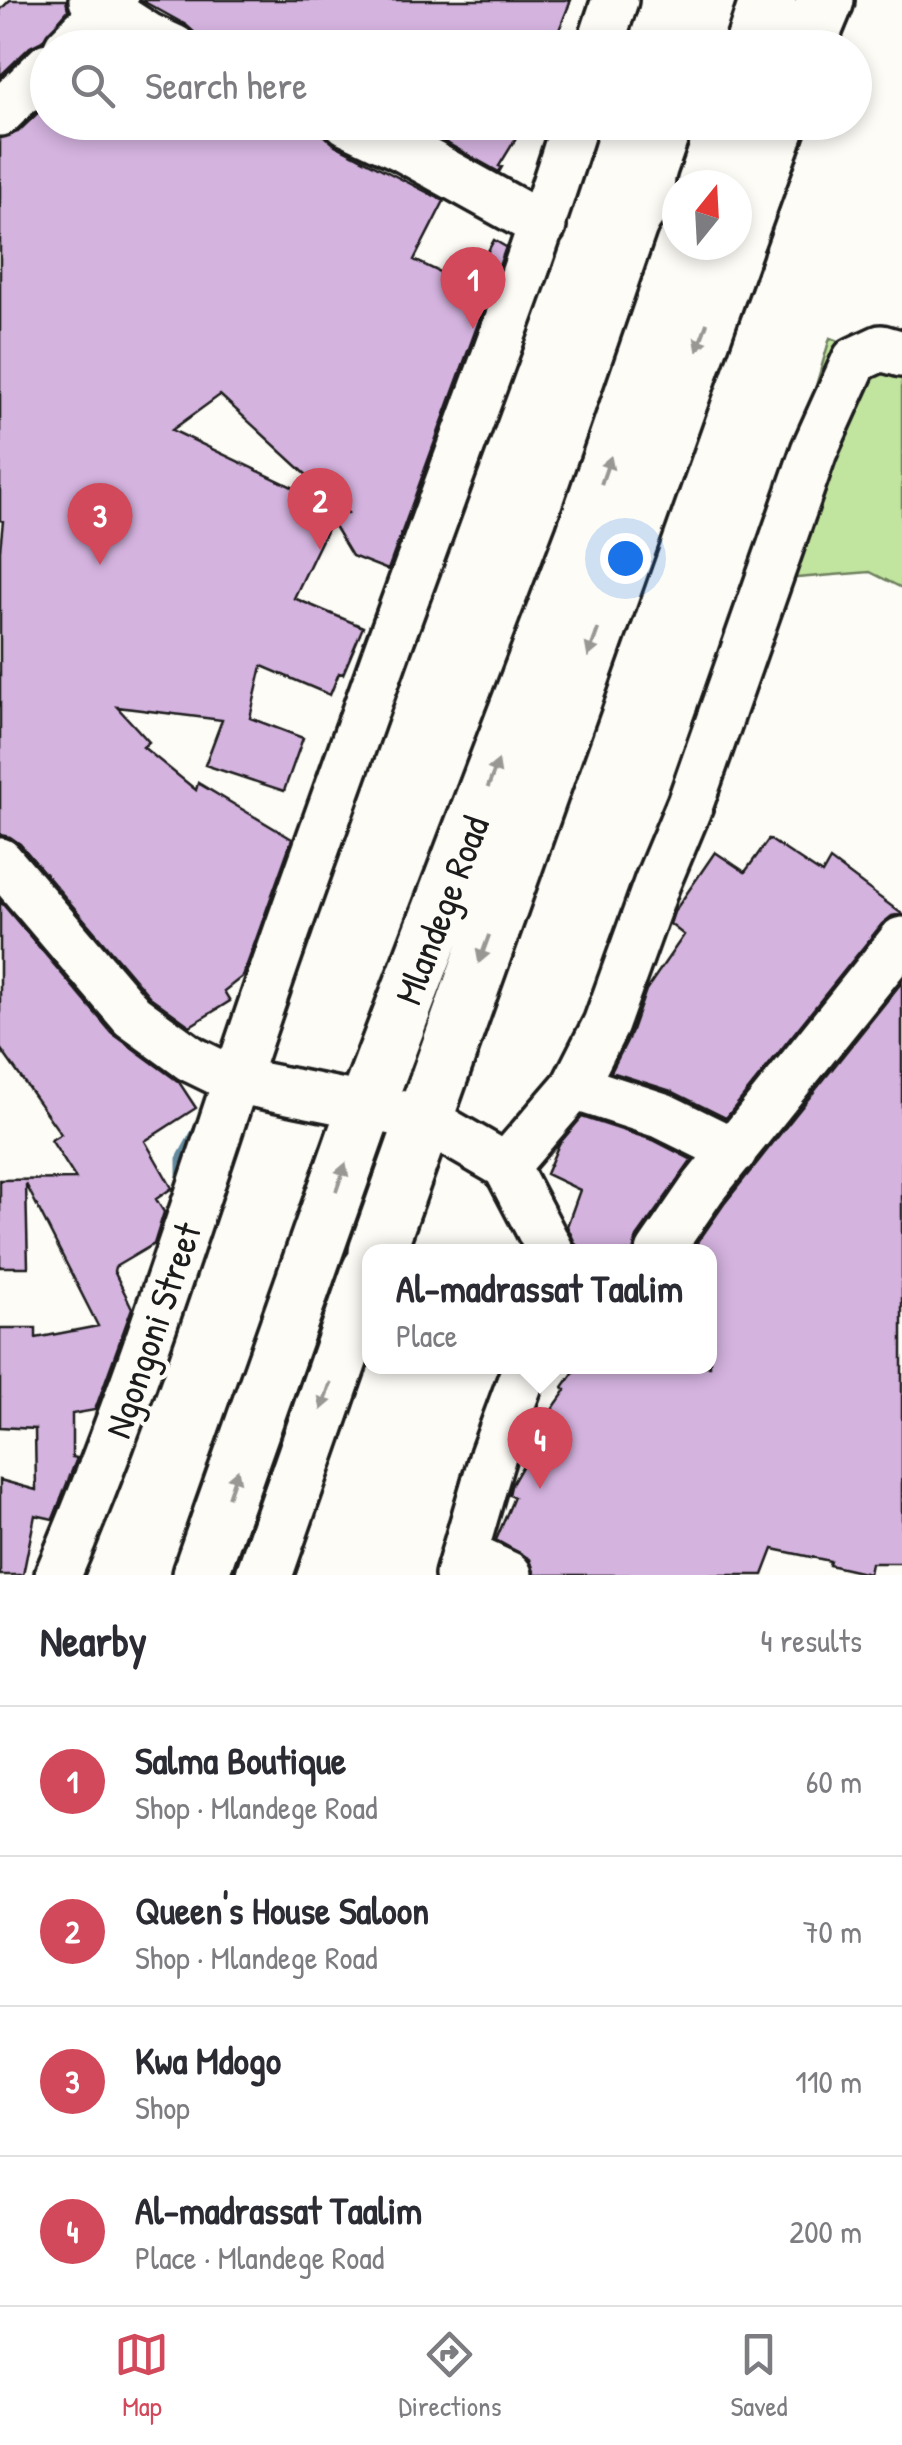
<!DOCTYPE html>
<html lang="en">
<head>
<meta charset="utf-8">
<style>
  body { margin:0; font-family:"Patrick Hand",sans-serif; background:#f2f2f3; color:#2b2b33 }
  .compass { position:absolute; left:662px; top:170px; width:90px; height:90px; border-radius:50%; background:#fff; box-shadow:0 5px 15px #0003; rotate:18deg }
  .you { position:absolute; left:625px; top:558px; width:35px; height:35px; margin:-25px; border:8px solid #fff; border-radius:50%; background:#1a73e8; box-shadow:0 0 0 15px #1a73e833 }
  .badge { display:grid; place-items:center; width:65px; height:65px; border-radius:50%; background:#d1495b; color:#fff; font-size:32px; font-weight:700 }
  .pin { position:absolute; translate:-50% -82px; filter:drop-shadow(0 2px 5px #0008) }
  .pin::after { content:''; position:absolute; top:52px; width:35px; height:30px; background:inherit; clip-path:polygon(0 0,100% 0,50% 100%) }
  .popup { position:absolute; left:362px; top:1244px; width:355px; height:130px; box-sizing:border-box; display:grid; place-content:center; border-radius:20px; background:#fff; filter:drop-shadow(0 2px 8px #0005); font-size:32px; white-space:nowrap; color:#7c7c81 }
  .popup b { font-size:38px; color:#2b2b33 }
  .popup::after { content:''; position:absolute; left:50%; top:100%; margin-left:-20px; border:20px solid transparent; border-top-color:#fff }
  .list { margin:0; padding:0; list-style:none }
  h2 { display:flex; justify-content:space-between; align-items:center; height:130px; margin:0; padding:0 40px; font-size:42px }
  h2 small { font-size:32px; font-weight:400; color:#7c7c81 }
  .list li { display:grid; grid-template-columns:65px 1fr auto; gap:30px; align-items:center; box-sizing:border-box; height:150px; padding:0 40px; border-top:2px solid #e1e1e2 }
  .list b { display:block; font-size:38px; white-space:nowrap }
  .list p { margin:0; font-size:32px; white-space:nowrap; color:#7c7c81 }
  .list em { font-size:32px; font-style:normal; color:#7c7c81 }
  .icon { flex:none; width:55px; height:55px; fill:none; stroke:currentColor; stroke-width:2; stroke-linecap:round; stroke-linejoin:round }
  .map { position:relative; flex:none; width:902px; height:1575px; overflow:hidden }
  .search { position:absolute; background:#fff; box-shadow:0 5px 15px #0003; left:30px; right:30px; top:30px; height:110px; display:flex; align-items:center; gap:25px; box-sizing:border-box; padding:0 35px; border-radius:55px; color:#7c7c81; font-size:38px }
  .sheet { height:730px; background:#fff }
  nav { display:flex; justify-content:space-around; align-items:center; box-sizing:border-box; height:140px; border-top:2px solid #e1e1e2; background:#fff; font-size:28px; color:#7c7c81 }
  nav a { display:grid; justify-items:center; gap:5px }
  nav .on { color:#d1495b }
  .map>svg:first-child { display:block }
</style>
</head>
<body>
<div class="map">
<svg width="902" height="1575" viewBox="0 0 902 1575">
  <rect width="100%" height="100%" fill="#fdfcf7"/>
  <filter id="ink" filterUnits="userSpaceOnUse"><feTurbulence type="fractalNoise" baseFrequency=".01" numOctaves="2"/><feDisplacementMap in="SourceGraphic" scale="20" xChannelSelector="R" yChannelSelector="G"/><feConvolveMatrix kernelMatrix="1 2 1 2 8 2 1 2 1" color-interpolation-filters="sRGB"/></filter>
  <g filter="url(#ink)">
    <path fill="#c1e59f" stroke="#6e805e" stroke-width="2.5" d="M830 338 902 365V588L870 572 759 581Z"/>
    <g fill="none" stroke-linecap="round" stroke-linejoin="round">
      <path stroke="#63899e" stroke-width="9" d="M181 1186V1159L199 1126"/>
    </g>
    <path fill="#d4b3df" stroke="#1c1c1c" stroke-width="2.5" fill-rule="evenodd" d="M10 0H66L68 10 42 41 30 47 0 76V10Z
      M141 0H571L552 48H200L196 34 186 25Z
      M48 103V122H321L325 136 335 145 444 201 414 260 469 286 494 240 506 247 388 570 352 556 331 521 294 598 363 627 343 674 339 673 330 695 262 666 250 718 303 738 284 791 205 765 222 720 117 707 149 742 143 747 196 790 198 783 292 839 243 976 224 991 230 1001 190 1026 150 997 20 844 10 837 0 835V550L3 521 0 520V138L18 132ZM220 395 349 514 172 430Z
      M409 122H526L499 166 502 167 499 172Z
      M769 839 822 874 830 860 902 914 892 916 882 924 726 1118 671 1091 611 1072 631 1033 646 990 684 935 670 924 674 912 715 852 745 872Z
      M0 901 112 1033 179 1082 196 1108 145 1141 172 1188 156 1199 164 1212 154 1244 115 1267 114 1271 132 1308 95 1410 72 1414V1457L77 1458 53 1519 35 1515 23 1575H0V1480L36 1490 35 1429 0 1427V1328H36V1338L98 1326 26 1184 28 1267H0V1180L76 1179 51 1140 61 1134 0 1048Z
      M902 982V1563H871L869 1574 829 1565 830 1561 773 1549 763 1575H535L530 1559 496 1540 514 1497 509 1495 511 1486 526 1460 532 1464 560 1422 549 1414 566 1390 563 1387 578 1366H710V1252H691L724 1204Z
      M582 1117 653 1140 692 1160 637 1237 633 1252H592L576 1245 567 1226 580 1190 546 1174 559 1144Z"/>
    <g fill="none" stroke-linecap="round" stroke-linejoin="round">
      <g stroke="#1c1c1c" stroke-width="52">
        <path id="minor" d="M92 0 148 36 174 48
          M67 48 115 0
          M599 48 615 0
          M0 113 48 66
          M347 122 404 149 543 226
          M0 861 132 1016 191 1059 234 1080 423 1118 506 1166 551 1252
          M574 1087 606 1024 657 883 690 804 814 451 855 360 881 348 902 354
          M506 1166 574 1087 663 1116 734 1151
          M659 1252 703 1188 902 940
          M464 1554 509 1575
          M58 1575C151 1358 215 1132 294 911 342 774 391 638 441 502 487 376 535 251 575 122
          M458 1575 493 1455 526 1366"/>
      </g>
      <g stroke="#1c1c1c" stroke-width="62">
        <path id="major" d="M752 48 768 0
          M806 48 826 0
          M705 185 727 122
          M737 239 779 122
          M377 1252 735 245
          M200 1575 366 1106 584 535 684 245
          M264 1575 370 1271"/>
      </g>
      <use href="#minor" stroke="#fdfcf7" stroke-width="45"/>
      <use href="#major" stroke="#fdfcf7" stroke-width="55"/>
    </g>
    <defs><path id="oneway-solid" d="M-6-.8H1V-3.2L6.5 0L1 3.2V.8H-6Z" transform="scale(2.5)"/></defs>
    <g fill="#989794">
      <use href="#oneway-solid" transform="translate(702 337) rotate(110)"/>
      <use href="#oneway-solid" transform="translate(606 470) rotate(-71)"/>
      <use href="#oneway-solid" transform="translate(593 643) rotate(110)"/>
      <use href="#oneway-solid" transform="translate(493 774) rotate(-69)"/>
      <use href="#oneway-solid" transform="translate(484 949) rotate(110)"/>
      <use href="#oneway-solid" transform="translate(341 1177) rotate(-71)"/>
      <use href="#oneway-solid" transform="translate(326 1396) rotate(109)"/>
      <use href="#oneway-solid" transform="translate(233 1483) rotate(-71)"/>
    </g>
  </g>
  <g text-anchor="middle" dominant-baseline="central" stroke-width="9" stroke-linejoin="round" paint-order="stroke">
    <g font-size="38" fill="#1c1c1c" stroke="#fdfcf7">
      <text transform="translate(441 910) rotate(-69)">Mlandege Road</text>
      <text transform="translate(152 1330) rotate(-71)">Ngongoni Street</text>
    </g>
  </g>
</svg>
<svg class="compass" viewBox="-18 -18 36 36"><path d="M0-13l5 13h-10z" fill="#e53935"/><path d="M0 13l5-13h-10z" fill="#7c7c81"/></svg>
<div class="you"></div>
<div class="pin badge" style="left:473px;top:329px">1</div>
<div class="pin badge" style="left:320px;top:550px">2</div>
<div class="pin badge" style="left:100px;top:565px">3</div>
<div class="pin badge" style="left:540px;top:1489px">4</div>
<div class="popup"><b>Al-madrassat Taalim</b>Place</div>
<div class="search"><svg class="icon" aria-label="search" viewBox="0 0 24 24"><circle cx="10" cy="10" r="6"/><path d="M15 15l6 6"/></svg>Search here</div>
</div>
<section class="sheet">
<h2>Nearby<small>4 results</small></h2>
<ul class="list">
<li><span class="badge">1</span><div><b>Salma Boutique</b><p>Shop · Mlandege Road</p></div><em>60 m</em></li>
<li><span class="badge">2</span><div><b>Queen's House Saloon</b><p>Shop · Mlandege Road</p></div><em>70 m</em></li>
<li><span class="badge">3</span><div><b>Kwa Mdogo</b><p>Shop</p></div><em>110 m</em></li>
<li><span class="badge">4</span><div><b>Al-madrassat Taalim</b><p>Place · Mlandege Road</p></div><em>200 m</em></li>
</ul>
</section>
<nav>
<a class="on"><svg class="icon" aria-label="map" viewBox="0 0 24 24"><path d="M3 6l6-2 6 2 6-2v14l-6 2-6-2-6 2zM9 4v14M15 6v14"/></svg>Map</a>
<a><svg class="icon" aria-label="directions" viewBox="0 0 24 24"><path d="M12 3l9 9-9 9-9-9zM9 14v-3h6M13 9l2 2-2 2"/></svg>Directions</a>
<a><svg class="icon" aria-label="saved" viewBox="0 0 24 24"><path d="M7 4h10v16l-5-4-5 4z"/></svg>Saved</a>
</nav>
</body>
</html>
